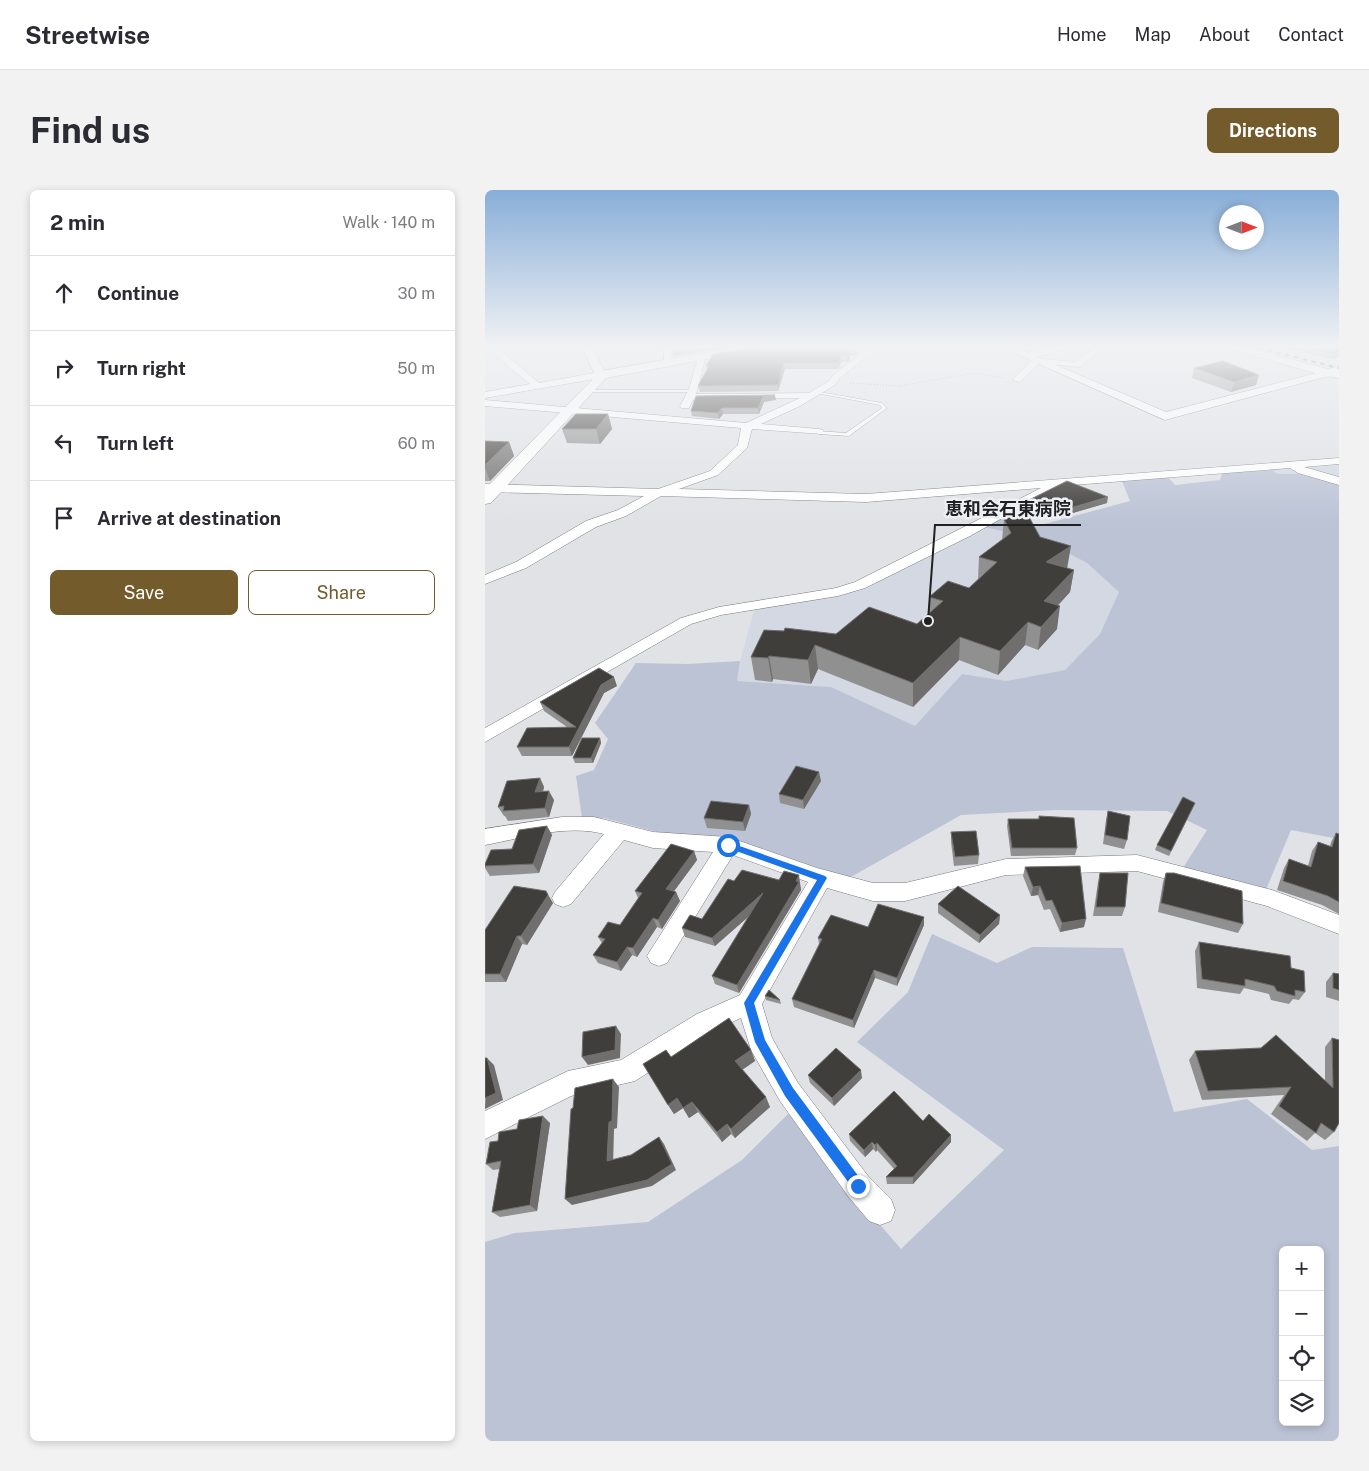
<!DOCTYPE html>
<html lang="en">
<head>
<meta charset="utf-8">
<style>
  body { margin:0; font-family:"Public Sans","Noto Sans JP",sans-serif; background:#f2f2f3; color:#2b2b33 }
  .controls { position:absolute; right:15px; bottom:15px; display:grid; overflow:hidden; border-radius:8px; box-shadow:0 2px 8px #0003 }
  .controls button { width:45px; height:45px; display:grid; place-items:center; padding:0; border:0; border-bottom:1px solid #e1e1e2; background:#fff; color:#2b2b33; font:25px sans-serif }
  .compass { position:absolute; left:734px; top:15px; width:45px; height:45px; border-radius:50%; background:#fff; box-shadow:0 2px 8px #0003; rotate:90deg }
  .stop { position:absolute; width:15px; height:15px; margin:-11px; border:4px solid #1a73e8; border-radius:50%; background:#fff }
  .stop.end { background:#1a73e8; border-color:#fff; box-shadow:0 1px 5px #0008 }
  .list { margin:0; padding:0; list-style:none }
  h2 { display:flex; justify-content:space-between; align-items:center; height:65px; margin:0; padding:0 20px; font-size:21px }
  h2 small { font-size:16px; font-weight:400; color:#7c7c81 }
  .list li { display:grid; grid-template-columns:32px 1fr auto; gap:15px; align-items:center; box-sizing:border-box; height:75px; padding:0 20px; border-top:1px solid #e1e1e2 }
  .list b { display:block; font-size:19px; white-space:nowrap }
  .list em { font-size:16px; font-style:normal; color:#7c7c81 }
  .actions { display:flex; gap:10px; padding:15px 20px }
  .actions a { flex:1; padding:11px 0; border:1px solid #745b2c; border-radius:8px; text-align:center; font-size:18px; color:#745b2c }
  .actions .main { background:#745b2c; color:#fff }
  .icon { flex:none; width:28px; height:28px; fill:none; stroke:currentColor; stroke-width:2; stroke-linecap:round; stroke-linejoin:round }
  .map { position:relative; flex:none; width:854px; height:1251px; overflow:hidden; border-radius:8px }
  header { display:flex; align-items:center; gap:30px; box-sizing:border-box; height:70px; padding:0 25px; background:#fff; border-bottom:1px solid #e1e1e2 }
  header strong { font-size:24px }
  nav { display:flex; gap:28px; margin-inline-start:auto; font-size:18px }
  .intro { display:flex; align-items:center; justify-content:space-between; box-sizing:border-box; height:120px; padding:0 30px }
  h1 { margin:0; font-size:35px }
  .button { padding:12px 22px; border-radius:8px; background:#745b2c; color:#fff; font-size:18px; font-weight:700 }
  main { display:flex; gap:30px; padding:0 30px }
  aside { flex:1; background:#fff; border-radius:8px; box-shadow:0 2px 8px #0003 }
  .map>svg:first-child { display:block }
</style>
</head>
<body>
<header>
<strong>Streetwise</strong>
<nav><a>Home</a><a>Map</a><a>About</a><a>Contact</a></nav>
</header>
<div class="intro"><h1>Find us</h1><a class="button">Directions</a></div>
<main>
<aside>
<h2>2 min<small>Walk · 140 m</small></h2>
<ul class="list">
<li><svg class="icon" aria-label="ahead" viewBox="0 0 24 24"><path d="M12 20V5M6 11l6-6 6 6"/></svg><div><b>Continue</b></div><em>30 m</em></li>
<li><svg class="icon" aria-label="right" viewBox="0 0 24 24"><path d="M7 20v-9h11M14 6l5 5-5 5"/></svg><div><b>Turn right</b></div><em>50 m</em></li>
<li><svg class="icon" aria-label="left" viewBox="0 0 24 24"><path d="M17 20v-9H6M10 6l-5 5 5 5"/></svg><div><b>Turn left</b></div><em>60 m</em></li>
<li><svg class="icon" aria-label="arrive" viewBox="0 0 24 24"><path d="M6 21V4h12l-3 4 3 4H6"/></svg><div><b>Arrive at destination</b></div></li>
</ul>
<div class="actions"><a class="main">Save</a><a>Share</a></div>
</aside>
<div class="map">
<svg width="854" height="1251" viewBox="0 0 854 1251">
  <rect width="100%" height="100%" fill="#e0e2e6"/>
  <path fill="#d3d8e3" d="M854 275V289L823 284H793L787 280Z
    M499 337 557 350 602 373 634 402 615 444 580 480 521 491 477 484 430 536 346 497 252 491 255 471 270 417 363 403Z"/>
  <path fill="#bbc3d5" fill-rule="evenodd" d="M787 280 793 284H823L854 289V649L806 640 780 702 698 678 722 640 682 621 570 620 476 625 364 688 269 657 176 643 119 628H97L91 586 109 580 123 549 110 533 151 473 202 474 255 471 252 491 346 497 430 536 477 484 521 491 580 480 615 444 634 402 602 373 558 350 499 337 515 326 541 339 645 311 637 291 683 287 690 295 735 290 737 283Z
    M447 744 512 773 547 757 638 758 689 922 762 909 827 960 854 956V1251H0V1052L30 1043 163 1032 257 970 306 921 348 980 416 1059 519 960 372 852 423 802ZM798 1060H835V1232H798Z"/>
  <g fill="none" stroke-linecap="round" stroke-linejoin="round">
    <g stroke="#77797c" stroke-width="1">
      <path id="service" d="M103 200H208L210 201 208 202H101Z
        M329 201 397 213 402 218 364 246 334 244 331 242 332 241 361 243 397 218 395 215 331 203Z"/>
    </g>
    <g stroke="#77797c" stroke-width="1">
      <path id="minor" d="M5 158H13L54 193 115 182 120 185 115 188 0 208V202L45 194 13 168Z
        M179 158H187L186 174 179 172Z
        M371 158H379L382 166 354 189 350 195 315 216 276 234 334 239 338 240V244L267 239 262 258 233 285 194 299 381 304 854 268V274L819 277 854 287V295L813 283 805 278 575 296 485 346 380 398 353 406 236 425 206 434 0 552V538L196 428 234 417 351 398 370 392 556 298 381 312 176 306 141 326 111 337 41 378 0 394V385L31 372 101 331 133 320 159 306 0 302V294L173 299 225 281 253 255 256 238 0 216V210L261 233 315 208 208 210 204 218H196L195 216 204 199 214 164 221 166 211 204 324 203 344 191 348 185 374 165Z
        M610 158H619L595 177 554 173 535 192 527 190 549 168 590 172Z
        M77 627H109L168 642 243 647 332 678 388 693H420L521 669 652 665 787 700 854 725V744L782 716 652 681 521 685 420 711H388L342 698 277 814 287 848 313 893 383 986 406 1009 410 1020 406 1031 395 1035 384 1031 363 1006 295 911 266 860 256 828 230 840 150 891 86 906 0 949V921L83 881 136 870 212 824 255 805 323 692 248 665 182 773 174 776 166 773 162 766 228 662 168 658 139 650 86 714 78 717 70 714 67 708 70 702 119 644C82 634 38 648 0 655V639Z"/>
    </g>
    <g stroke="#77797c" stroke-width="1">
      <path id="tertiary" d="M98 158H108L121 185 119 187H111Z
        M518 158H531L543 163 563 158H579L578 160 552 167 681 222 843 180 854 182V188L843 186 680 230Z"/>
    </g>
    <g stroke="#77797c" stroke-width="1">
      <path id="primary" d="M247 158H271L265 161 121 188 6 313 0 314V299L109 188 111 182Z
        M747 158H765L843 179 854 176V184L843 187 749 160Z"/>
    </g>
    <path stroke="#919295" stroke-width="1" stroke-dasharray="1 2" stroke-linecap="butt" d="M365 193 414 196 489 183 520 188"/>
    <use href="#service" fill="#fff" fill-rule="evenodd"/>
    <use href="#minor" fill="#fff" fill-rule="evenodd"/>
    <use href="#tertiary" fill="#fff" fill-rule="evenodd"/>
    <use href="#primary" fill="#fff" fill-rule="evenodd"/>
    <path stroke="#4a4c4d" stroke-width="2" stroke-dasharray="4.5 4.5" stroke-linecap="butt" d="M774 158 854 178"/>
  </g>
  <path fill="#909090" d="M798 158H854V166L848 169Z
    M372 164 365 166V170L362 172H356L353 179H300L293 201 215 202 213 196 222 180 221 176Z
    M709 178 774 185 771 195 746 202 707 188Z
    M291 210 279 212 274 224H238L234 229 207 226 206 221Z
    M123 224 127 239 115 254 82 253 77 239Z
    M0 251 24 252 29 266 5 291H0Z
    M542 311 622 313 574 327 571 325 559 327 541 317Z
    M521 326 555 347 582 378 589 380 585 402 573 415 572 439 553 460 540 455 513 485 474 470 428 517 333 479 326 494 288 489 287 492 270 490 266 467 351 444 432 434 444 424V407L484 398 493 389 494 367 517 350 519 329H521Z
    M132 496 119 503 87 566H37L32 557 82 537 59 521 55 512Z
    M115 548 116 553 108 573H90L88 568Z
    M55 588 59 597 58 602 69 610 64 627 23 631 20 626H19L13 617Z
    M336 591 319 619 295 613 294 604Z
    M264 615 266 624 260 641 222 638 219 628Z
    M708 617 684 666 670 660 672 655Z
    M623 621 642 650 639 659 618 654 621 630Z
    M554 626 592 658 590 665 526 666 522 636 523 629H554Z
    M62 636 67 645 54 683 5 686 0 678V674L27 659Z
    M466 642 494 665 493 674 469 676 466 652Z
    M851 643 854 644V724L837 715 792 700 799 678 804 669 823 676 827 661 833 652 845 656 846 652Z
    M209 661 212 670 189 701 191 702 195 711 177 739 172 737 152 767 147 765 136 781 113 773 108 765 117 753 113 747 135 735 153 708 150 701Z
    M540 677 599 737 575 742 565 719 559 720 553 705 546 706 538 686Z
    M615 683 640 717 637 726H608L613 692Z
    M681 683 758 734 753 743 673 722 678 692Z
    M249 691 315 694V695L316 700 254 803 230 794 227 786 263 727 230 756 200 747 197 738 217 729Z
    M68 713 42 755 37 754 21 792H0V740Z
    M453 714 515 725 514 734 494 753 453 723Z
    M439 727V735L412 796 390 788 369 838 309 817 307 809 334 754 333 748 383 737Z
    M714 752 806 778 820 802 814 810 808 809 804 814 786 810 784 804 759 798 755 804 712 798 710 761Z
    M848 783 854 784V819V811L841 807V792Z
    M280 806 295 810 296 814 281 810Z
    M847 848 849 942 840 950 830 943 822 951 786 924 799 905 717 910 704 870 710 861 840 890V857Z
    M266 860 270 871 257 880 285 917 250 948 246 944 237 952 213 922 204 928 198 918 189 924 158 874 186 867Z
    M323 885 377 888 349 916 325 893Z
    M438 931 466 952 428 994H402L401 987 409 979 392 960 391 962 388 959 380 967 365 951 364 944Z
    M65 933 52 1021 15 1027 7 1022 15 979 8 980 1 974 13 951Z"/>
  <path fill="#706f6e" d="M206 158H238L188 166 187 161Z
    M371 159 372 164 365 166V170L362 172V166L364 160Z
    M854 162V166L848 169 850 164Z
    M356 166V172L353 179V173Z
    M299 173 300 179 293 201V195Z
    M774 185 771 195 746 202 749 192Z
    M290 205 291 210 279 212 274 224 273 218 278 207Z
    M237 218 238 224 234 229 233 223Z
    M123 224 127 239 115 254 111 239Z
    M24 252 29 266 5 291 0 278V275Z
    M623 307 622 313 574 327 575 321Z
    M572 319 571 325 559 327 560 321Z
    M586 356 582 379 561 372Z
    M589 380 585 402 556 434 559 411Z
    M575 416 572 439 553 460 556 437Z
    M543 432 540 455 513 485 515 461Z
    M475 447 474 470 428 517V493Z
    M330 455 333 479 326 494 323 470Z
    M284 466 288 489 287 492 283 468Z
    M129 487 132 496 119 503 87 566 84 557 116 495Z
    M115 548 116 553 108 573 106 568Z
    M334 582 336 591 319 619 318 610Z
    M55 588 59 597 55 611 50 602Z
    M64 601 69 610 64 627 60 618Z
    M264 615 266 624 260 641 258 632Z
    M62 636 67 645 54 683 48 674Z
    M209 661 212 670 184 708 181 699Z
    M314 685 316 700 254 803 252 795Z
    M555 696 553 705 546 706 548 697Z
    M61 701 68 713 42 755 36 746Z
    M191 702 195 711 177 739 173 730Z
    M278 703 280 712 230 756 227 748Z
    M515 725 514 734 494 753 495 745Z
    M439 727V735L412 796V788Z
    M168 728 172 737 152 767 148 758Z
    M601 729 599 737 575 742 577 733Z
    M32 746 37 754 21 792 15 784Z
    M142 757 147 765 136 781 132 772Z
    M389 780 390 788 369 838 368 830Z
    M131 836 136 844 135 868 103 875 97 867Z
    M266 860 270 871 254 882 250 871Z
    M2 868 9 875 18 910 0 919Z
    M376 880 377 888 349 916 347 908Z
    M128 889 134 897 132 938 129 939 128 977 122 971 124 932Z
    M281 907 285 917 250 948 246 939Z
    M192 908 198 918 189 924 183 915Z
    M207 912 213 922 204 928 198 918Z
    M58 926 65 933 52 1021 45 1015Z
    M242 934 246 944 237 952 232 942Z
    M466 945V952L428 994V987Z
    M174 947 179 954 191 980 167 996 87 1015 80 1009Z
    M387 952 388 959 380 967 379 960Z
    M392 953V960L391 962 390 955Z"/>
  <path fill="#403e3b" stroke="#706f6e" d="M188 158H206L187 161Z
    M263 158H371V159L364 160 365 164 362 166H356L353 173H299L293 195 213 196 224 176H221L228 164Z
    M821 158H854V162L850 164Z
    M738 171 774 185 749 192 709 178Z
    M290 205 278 207 273 218H237L233 223 206 221 211 206Z
    M91 224H123L111 239H77Z
    M0 251 24 252 0 275Z
    M582 291 623 307 575 321 572 319 560 321 542 311Z
    M543 325 555 347 586 356 561 372 589 380 559 411 575 416 556 437 543 432 515 461 475 447 428 493 330 455 323 470 284 466 283 468 266 467 279 440 299 441 300 438 351 444 384 417 432 434 458 411 444 407 463 391 484 398 512 372 494 367 526 343 519 329H522L521 326Z
    M114 478 129 487 116 495 84 557H32L42 538 91 537 55 512Z
    M97 548H115L106 568H88Z
    M311 576 334 582 318 610 294 604Z
    M55 588 50 602 64 601 60 618 18 621 19 616 13 617 22 591Z
    M698 607 710 613 686 661 672 655Z
    M226 611 264 615 258 632 219 628Z
    M623 621 645 626 642 650 620 645Z
    M554 626 589 628 592 658H527L523 629H554Z
    M62 636 48 674 0 676V674L6 660 27 659 34 640Z
    M491 641 494 665 470 667 466 642Z
    M851 643 854 644V712L843 706 798 691 804 669 826 677 833 652 847 657Z
    M186 654 209 661 181 699 191 702 173 730 168 728 148 758 142 757 132 772 108 765 120 749 113 747 123 732 135 735 157 703 150 701Z
    M595 676 601 729 577 733 567 710 561 711 555 696 548 697 540 677Z
    M257 680 294 690 299 681 314 685 311 691 314 692 252 795 227 786 278 703 227 748 197 738 205 725 217 729 243 689 249 691Z
    M615 683H643L640 717H611Z
    M681 683H689L757 701 758 734 676 713Z
    M29 696 61 701 63 705 36 746H32L15 784H0V740Z
    M473 696 515 725 495 745 453 714Z
    M393 714 439 727 412 788 389 780 368 830 307 809 337 749 333 748 346 725 383 737Z
    M714 752 805 766 806 778 819 781 820 802 810 800V806L792 801 789 796 760 789V796L717 789Z
    M848 783 854 784V800L848 798Z
    M284 800 295 810 280 806Z
    M244 828 266 860 250 871 281 907 246 939 242 934 232 942 207 912 198 918 192 908 183 915 158 874 181 860 186 867Z
    M131 836 130 860 97 867 98 842Z
    M791 845 848 898 847 848 854 850V933L849 942 836 933 831 943 794 916 806 897 723 901 710 861 776 858Z
    M351 858 376 880 347 908 323 885Z
    M0 868H2L11 903 0 908Z
    M128 889 127 931 124 932 122 971 146 965 174 947 187 974 162 990 80 1009 86 919 88 918 90 898Z
    M409 901 438 931 444 924 466 945 428 987H401L412 976 392 953 390 955 387 952 379 960 364 944Z
    M58 926 45 1015 7 1022 16 971 1 974 5 952 13 951 14 942 32 939 34 930Z"/>
  <linearGradient id="sky" x2="0" y2="1"><stop stop-color="#88aed8"/><stop offset="0.47" stop-color="#f1f2f4"/><stop offset="1" stop-color="#f1f2f4" stop-opacity="0"/></linearGradient>
  <rect width="854" height="333" fill="url(#sky)"/>
  <path fill="#1a73e8" d="M243 652 340 686 342 688 269 813 280 850 308 898 377 991 379 996 373 1002 369 1000 300 906 270 852 259 813 332 690 240 657 239 655Z"/>
  <path fill="none" stroke="#202122" stroke-width="2" d="M443 431L450 335H596"/>
  <circle fill="#202122" stroke="#eeeff4" stroke-width="2" cx="443" cy="431" r="5"/>
  <g font-size="18" text-anchor="middle" font-weight="bold" fill="#202122" stroke="#eeeff4" stroke-width="5" stroke-linejoin="round" paint-order="stroke">
    <text x="523" y="325">恵和会石東病院</text>
  </g>
</svg>
<div class="controls">
<button>+</button>
<button>−</button>
<button><svg class="icon" aria-label="locate" viewBox="0 0 24 24"><circle cx="12" cy="12" r="6"/><path d="M12 2v4M12 18v4M2 12h4M18 12h4"/></svg></button>
<button><svg class="icon" aria-label="layers" viewBox="0 0 24 24"><path d="M12 4l9 5-9 5-9-5zM3 14l9 5 9-5"/></svg></button>
</div>
<svg class="compass" viewBox="-18 -18 36 36"><path d="M0-13l5 13h-10z" fill="#e53935"/><path d="M0 13l5-13h-10z" fill="#7c7c81"/></svg>
<div class="stop" style="left:243px;top:655px"></div>
<div class="stop end" style="left:373px;top:996px"></div>
</div>
</main>
</body>
</html>
